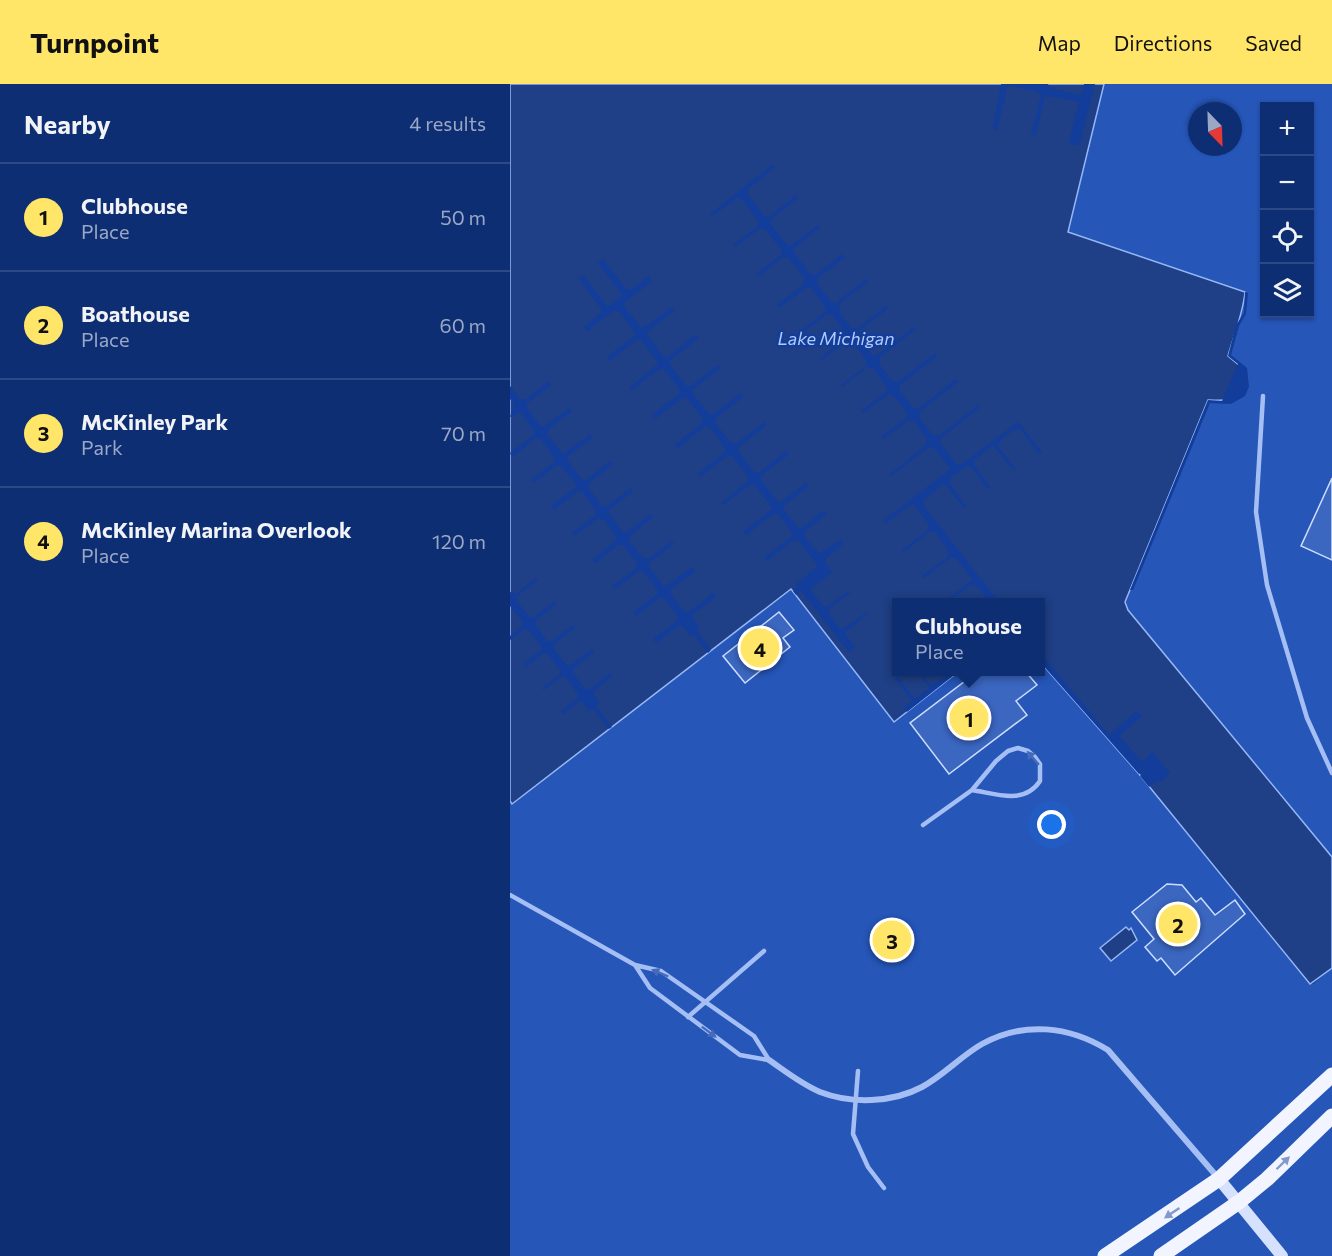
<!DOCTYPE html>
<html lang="en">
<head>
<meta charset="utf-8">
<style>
  body { margin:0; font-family:Commissioner,sans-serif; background:#1c3a7c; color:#f1f3f6 }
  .controls { position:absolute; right:18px; top:18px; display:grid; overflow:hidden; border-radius:0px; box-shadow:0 2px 4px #0004 }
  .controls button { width:54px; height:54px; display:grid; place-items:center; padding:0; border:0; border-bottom:2px solid #2e4a86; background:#0e2e74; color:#f1f3f6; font:30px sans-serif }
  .compass { position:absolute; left:678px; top:18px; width:54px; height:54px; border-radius:50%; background:#0e2e74; box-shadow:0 2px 4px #0004; rotate:157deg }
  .you { position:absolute; left:542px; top:741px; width:21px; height:21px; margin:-15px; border:4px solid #fff; border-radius:50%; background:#1a73e8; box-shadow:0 0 0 9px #1a73e833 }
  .badge { display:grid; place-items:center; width:39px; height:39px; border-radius:50%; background:#ffe668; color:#111; font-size:20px; font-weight:700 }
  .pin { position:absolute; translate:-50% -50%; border:3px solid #fff; box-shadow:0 2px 6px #0006 }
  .popup { position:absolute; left:382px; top:514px; width:153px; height:78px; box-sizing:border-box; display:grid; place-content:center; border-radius:0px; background:#0e2e74; filter:drop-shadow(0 2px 4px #0005); font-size:20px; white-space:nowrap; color:#9ba8c5 }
  .popup b { font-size:22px; color:#f1f3f6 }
  .popup::after { content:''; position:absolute; left:50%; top:100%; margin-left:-12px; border:12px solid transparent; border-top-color:#0e2e74 }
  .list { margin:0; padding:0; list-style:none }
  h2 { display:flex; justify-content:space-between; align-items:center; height:78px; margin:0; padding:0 24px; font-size:26px }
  h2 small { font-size:20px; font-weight:400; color:#9ba8c5 }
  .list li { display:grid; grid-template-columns:39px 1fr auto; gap:18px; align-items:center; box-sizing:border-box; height:108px; padding:0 24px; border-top:2px solid #2e4a86 }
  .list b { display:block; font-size:22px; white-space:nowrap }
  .list p { margin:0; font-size:20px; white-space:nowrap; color:#9ba8c5 }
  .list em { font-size:20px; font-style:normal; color:#9ba8c5 }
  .icon { flex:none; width:33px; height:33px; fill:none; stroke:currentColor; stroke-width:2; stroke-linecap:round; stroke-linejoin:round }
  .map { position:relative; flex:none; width:822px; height:1172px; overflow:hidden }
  header { display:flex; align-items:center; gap:36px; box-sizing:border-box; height:84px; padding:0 30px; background:#ffe668; color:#111 }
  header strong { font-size:28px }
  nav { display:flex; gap:33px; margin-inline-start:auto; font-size:21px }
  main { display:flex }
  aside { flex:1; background:#0e2e74 }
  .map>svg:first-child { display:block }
</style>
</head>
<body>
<header>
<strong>Turnpoint</strong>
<nav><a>Map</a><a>Directions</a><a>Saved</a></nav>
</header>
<main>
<aside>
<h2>Nearby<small>4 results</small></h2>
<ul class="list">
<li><span class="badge">1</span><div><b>Clubhouse</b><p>Place</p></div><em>50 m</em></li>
<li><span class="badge">2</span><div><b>Boathouse</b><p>Place</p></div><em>60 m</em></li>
<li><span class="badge">3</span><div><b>McKinley Park</b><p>Park</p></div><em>70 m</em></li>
<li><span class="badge">4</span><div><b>McKinley Marina Overlook</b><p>Place</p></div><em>120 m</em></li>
</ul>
</aside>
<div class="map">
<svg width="822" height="1172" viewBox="0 0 822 1172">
  <rect width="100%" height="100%" fill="#123d9a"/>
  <path fill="#2556b8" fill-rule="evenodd" d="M594 0H822V773L618 526 615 518 718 272 735 208 558 148ZM754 22H800V230H754ZM687 27H723V63H687Z
    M281 505 384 638 448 588H531V579L629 690 799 900H803L822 884V1172H0V717L3 720Z"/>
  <path fill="#1f3f86" stroke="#97b8f7" stroke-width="1.5" d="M0 0H594L558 148 735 208C733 230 724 250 718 272L735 286C740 317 723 317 698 316L615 518 618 526 822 773V884L800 900 629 690 531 579V518H387V588H448L384 638 281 505 2 720 0 717Z
    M616 843 619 846 621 844 627 856 601 877 590 864Z"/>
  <path fill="#123d9a" d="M491 0H538L540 4 571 11 574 0H585L569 62 559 59 569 17 535 12 526 51 521 50 531 12 528 8 501 2 497 4 487 46 483 45Z
    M262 81 265 83 238 105 237 110 254 132 259 133 286 111 288 114 261 135V141L277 161H282L308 141 310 143 284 164V169L300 190 306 191 332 170 335 173 308 194 307 200 321 218 326 219 356 195 358 198 330 219V229L341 244 347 245 377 221 378 224 349 247 348 253 362 271H367L404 243 406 245 370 273 369 280 382 297 388 298 425 269 427 272 390 301 389 306 403 324 408 325 446 295 448 298 410 327 409 333 422 350 429 352 468 321 470 323 431 354 430 359 446 380H452L508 338 532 368 529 370 510 345H505L489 357 488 363 505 384 503 386 483 361 464 376V381L480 403 478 405 461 383 457 382 440 394 439 399 456 422 454 424 436 401H432L414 415 413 421 489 518H480L466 501 462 500 437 518 436 516 463 496 446 474H440L414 494 412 492 438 473 439 467 425 448 420 447 394 468 392 466 418 446 419 440 403 419 375 440 373 437 441 385 424 364 419 363 381 392 380 390 416 361 417 355 404 337 399 336 373 355 371 353 396 334 397 329 383 311 379 310 353 329 351 327 376 308 377 304 363 284 357 283 332 303 331 301 356 282V276L342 257 337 256 312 276 310 274 335 254 336 249 322 231 317 230 290 251 288 249 315 228V223L301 204 297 203 269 224 267 221 293 201 295 195 279 174 273 173 249 192 246 190 271 171 272 166 255 145 250 144 225 163 223 161 248 142V137L231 114H227L202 132 200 130Z
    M93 175 116 205 121 206 139 192 142 197 115 218V223L130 243H135L162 223 165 226 138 247 137 251 153 272 158 273 185 251 188 255 160 276V281L176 302H181L208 281 211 284 183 305V310L199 330H204L231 309 233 313 206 334 205 339 221 359 226 360 254 338 256 342 229 363 228 368 244 388 249 389 276 367 279 370 251 392V396L267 417 271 418 296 399 298 403 274 421V426L288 444H292L313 427 316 431 295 447 294 452 309 470 330 456 333 460 316 474 315 479 322 488 302 504V508L313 522 317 523 338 507 340 509 319 525V530L329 544H334L356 529 357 531 336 547V552L345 563 339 568 291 507 286 511 283 507 288 503 286 500 306 484 307 480 289 457 283 456 257 477 254 474 281 453 282 448 268 430H263L236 451 233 448 261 426V422L245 401H240L213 421 211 419 238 397V392L222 372H217L190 393 188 390 215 368V364L200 343H194L168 364 165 361 192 339V334L177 314H172L145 335 142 331 169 310 170 306 154 285H149L122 306 120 303 147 281V277L131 256H126L100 277 97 273 124 252V247L108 227H103L77 247 74 243 91 229V224L68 194 73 191 96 221H101L111 213V209L88 179Z
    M735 208 738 209 736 230 729 242 721 271 737 284 739 303 735 312 721 320 700 319 623 506H620L698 316 712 317 728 280 718 272 726 241 734 229Z
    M39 297 41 301 17 319V324L30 342H35L59 324 62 327 38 345 37 351 51 368 55 369 80 350 82 354 58 372V377L71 395 76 396 100 377 103 380 79 399 78 403 92 422H97L121 404 123 407 99 426V430L113 448H118L141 430 143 433 120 452 119 457 133 474 138 475 162 457 164 460 140 478 139 483 153 502 158 501 182 483 185 487 161 505 160 510 175 528H179L203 509 206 513 183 530V535L190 544 187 547 201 566 198 569 183 549 180 552 173 542H168L146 559 143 555 167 537 168 532 154 514H149L126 532 123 529 147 510V505L133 487H129L105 505 102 502 126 484 127 479 113 461H108L85 479 82 476 106 457V452L93 435 88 434 64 452 62 449 86 431V426L72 408 68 407 44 426 41 422 65 404 66 400 51 382 47 381 23 399 21 396 44 378V373L31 355 26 354 2 373 0 369 24 351V346L10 328 0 333 4 320 0 315V302L10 315 15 316Z
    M26 494 28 496 7 512V517L19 533H24L44 517 46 520 26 536 25 540 37 557H42L63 541 65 544 44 560V565L56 581H61L82 565 84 568 63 585V589L75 605H80L100 589 102 592 84 607 83 610 89 619 86 622 102 643 99 645 83 625 79 627 73 618H68L53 630 51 627 68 614V610L56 593H51L34 606 32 604 50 590V586L38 570 33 569 16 583 14 579 31 566V562L19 546 14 545 0 556V552L12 542 13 538 0 522V508L6 510Z
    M531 570 599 651 627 627 632 632 609 652 632 678 642 668 660 689 650 698 648 696 639 703 630 692 637 684 629 690 531 579Z
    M407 588 422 602 437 591 435 588H448L397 628 394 624 402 617 385 594 387 593 405 615 420 604Z"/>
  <path fill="#3b67c1" stroke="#cdddfd" stroke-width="1.5" d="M822 394V476L791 462Z
    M269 528 284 546 273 554 280 563 235 599 213 572Z
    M467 588H516L527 601 506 617 517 631 439 690 400 639Z
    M657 800 672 801 686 818 691 814 705 831 725 816 735 830 665 891 651 874 647 877 635 863 644 855 622 828Z"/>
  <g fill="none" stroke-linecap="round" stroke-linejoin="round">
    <path stroke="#a5bff4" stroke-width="4.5" d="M753 312 746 428 757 501 797 634 822 689
      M413 741 462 706 486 677 498 667 508 664 518 667 525 673 530 680V697C514 721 487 710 462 706
      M0 811 125 881 151 887 244 952 259 976
      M125 881 140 904 230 971 258 976
      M178 933 254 867
      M348 987 343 1050 358 1083 374 1104"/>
    <path stroke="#a5bff4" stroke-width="6" d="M259 976C275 987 291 1000 310 1008 341 1020 382 1019 412 1003 434 991 451 972 472 960 514 937 559 942 598 966L709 1095"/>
    <path stroke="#d5e1fd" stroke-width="12" d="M709 1095 772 1172"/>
    <path stroke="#f2f5ff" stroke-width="15" d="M595 1172 709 1095 822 991
      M651 1172 729 1118 757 1095 822 1032"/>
  </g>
  <defs><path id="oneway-solid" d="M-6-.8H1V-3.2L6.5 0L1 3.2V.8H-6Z" transform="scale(1.5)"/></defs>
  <g fill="#456aba">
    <use href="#oneway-solid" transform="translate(523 674) rotate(-131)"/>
    <use href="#oneway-solid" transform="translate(150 889) rotate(-157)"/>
    <use href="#oneway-solid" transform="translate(199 948) rotate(37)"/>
  </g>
  <g fill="#8299cc">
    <use href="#oneway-solid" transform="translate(773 1079) rotate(-44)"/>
    <use href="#oneway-solid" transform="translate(662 1129) rotate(146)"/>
  </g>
  <g text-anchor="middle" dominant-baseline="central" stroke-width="4.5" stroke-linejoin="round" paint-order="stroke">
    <g font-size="18" font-style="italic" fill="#b2cafa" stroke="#123d9a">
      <text x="326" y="254">Lake Michigan</text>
    </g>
  </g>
</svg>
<div class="controls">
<button>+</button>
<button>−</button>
<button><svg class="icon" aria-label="locate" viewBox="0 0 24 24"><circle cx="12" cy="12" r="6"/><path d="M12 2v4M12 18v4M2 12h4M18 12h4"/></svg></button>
<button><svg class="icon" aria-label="layers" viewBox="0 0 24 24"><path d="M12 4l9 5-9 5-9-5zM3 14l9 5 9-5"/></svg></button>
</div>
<svg class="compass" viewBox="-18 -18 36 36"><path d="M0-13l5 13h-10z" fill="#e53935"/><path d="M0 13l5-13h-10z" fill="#9ba8c5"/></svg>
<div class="you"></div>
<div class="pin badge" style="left:459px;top:634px">1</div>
<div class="popup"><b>Clubhouse</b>Place</div>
<div class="pin badge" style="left:668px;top:840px">2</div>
<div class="pin badge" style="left:382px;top:856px">3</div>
<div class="pin badge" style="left:250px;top:564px">4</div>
</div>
</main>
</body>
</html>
